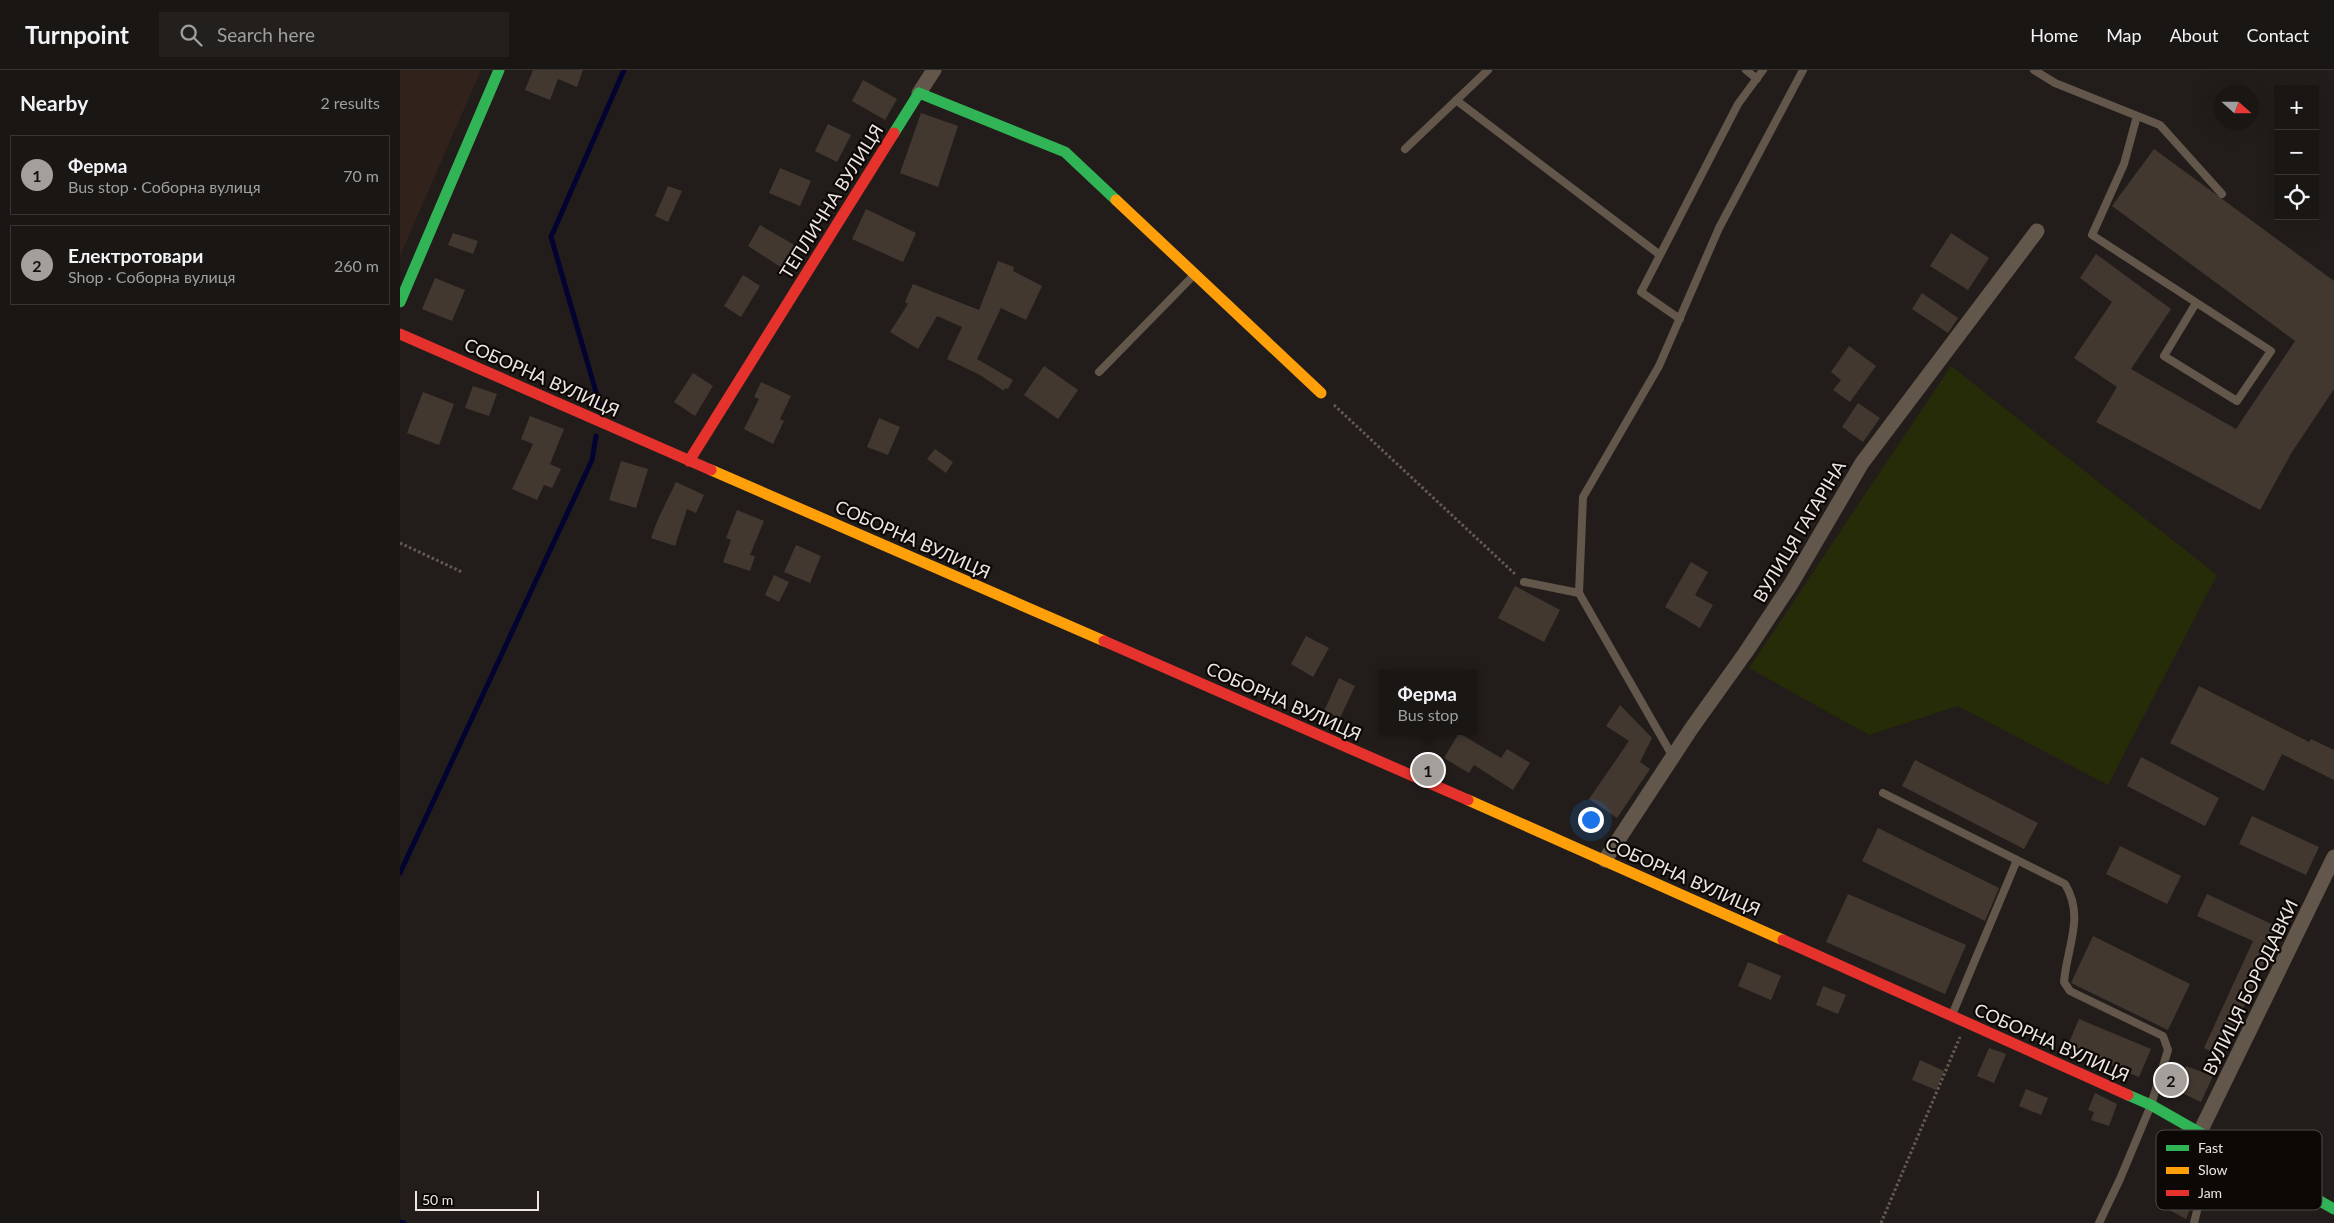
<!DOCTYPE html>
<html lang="en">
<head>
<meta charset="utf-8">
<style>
  body { margin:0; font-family:Lato,sans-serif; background:#231f1d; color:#f1f3f6 }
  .controls { position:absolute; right:15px; top:15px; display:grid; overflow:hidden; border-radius:0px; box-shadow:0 5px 20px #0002 }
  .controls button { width:45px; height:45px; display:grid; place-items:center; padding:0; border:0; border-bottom:1px solid #383534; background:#1a1614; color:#f1f3f6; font:25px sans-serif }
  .compass { position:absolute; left:1814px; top:15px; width:45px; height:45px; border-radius:50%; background:#1a1614; box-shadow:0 5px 20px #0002; rotate:111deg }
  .scale { position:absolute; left:15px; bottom:12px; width:124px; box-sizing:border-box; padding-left:5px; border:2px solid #ece5e1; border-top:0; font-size:14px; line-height:18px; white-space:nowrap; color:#ece5e1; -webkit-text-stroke:4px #0c0806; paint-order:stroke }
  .you { position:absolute; left:1190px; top:749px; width:18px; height:18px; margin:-12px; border:4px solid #fff; border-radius:50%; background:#1a73e8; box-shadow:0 0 0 8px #1a73e833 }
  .badge { display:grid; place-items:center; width:32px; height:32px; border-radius:50%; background:#a59f9b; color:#111; font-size:16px; font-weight:700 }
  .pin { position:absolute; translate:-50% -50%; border:2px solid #fff; box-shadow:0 1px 5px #0006 }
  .popup { position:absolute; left:979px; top:600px; width:98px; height:65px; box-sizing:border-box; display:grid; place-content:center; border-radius:0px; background:#1a1614; filter:drop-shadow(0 1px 4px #0005); font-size:16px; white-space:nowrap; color:#9f9fa0 }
  .popup b { font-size:19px; color:#f1f3f6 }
  .popup::after { content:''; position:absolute; left:50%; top:100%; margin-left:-10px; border:10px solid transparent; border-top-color:#1a1614 }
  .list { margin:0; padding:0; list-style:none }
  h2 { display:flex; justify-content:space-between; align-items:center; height:65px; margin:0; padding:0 20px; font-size:21px }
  h2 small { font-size:16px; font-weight:400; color:#9f9fa0 }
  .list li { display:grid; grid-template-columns:32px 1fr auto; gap:15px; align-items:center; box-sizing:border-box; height:80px; margin:0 10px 10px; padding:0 10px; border:1px solid #383534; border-radius:0px }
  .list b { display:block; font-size:19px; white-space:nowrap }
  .list p { margin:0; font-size:16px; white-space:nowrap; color:#9f9fa0 }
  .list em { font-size:16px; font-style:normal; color:#9f9fa0 }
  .icon { flex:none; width:28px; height:28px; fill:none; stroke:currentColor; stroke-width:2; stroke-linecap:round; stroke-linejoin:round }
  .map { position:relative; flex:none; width:1934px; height:1153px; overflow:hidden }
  header { display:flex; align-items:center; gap:30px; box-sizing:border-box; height:70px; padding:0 25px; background:#1a1614; border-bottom:1px solid #383534 }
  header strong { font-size:24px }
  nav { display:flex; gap:28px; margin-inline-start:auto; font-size:18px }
  .search { width:350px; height:45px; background:#231f1d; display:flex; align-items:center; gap:12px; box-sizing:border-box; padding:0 18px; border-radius:0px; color:#9f9fa0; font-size:19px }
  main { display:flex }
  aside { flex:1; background:#1a1614 }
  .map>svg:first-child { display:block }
</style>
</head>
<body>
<header>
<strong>Turnpoint</strong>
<div class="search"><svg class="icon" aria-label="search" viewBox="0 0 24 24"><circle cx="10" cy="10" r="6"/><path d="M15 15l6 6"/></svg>Search here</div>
<nav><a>Home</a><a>Map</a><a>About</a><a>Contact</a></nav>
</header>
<main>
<aside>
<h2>Nearby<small>2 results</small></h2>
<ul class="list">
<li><span class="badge">1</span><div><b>Ферма</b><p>Bus stop · Соборна вулиця</p></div><em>70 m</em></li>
<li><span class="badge">2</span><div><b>Електротовари</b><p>Shop · Соборна вулиця</p></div><em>260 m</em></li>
</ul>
</aside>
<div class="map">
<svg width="1934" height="1153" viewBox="0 0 1934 1153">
  <rect width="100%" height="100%" fill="#221d1a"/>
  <path fill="#31221c" d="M0 0H81L0 186Z"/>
  <path fill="#262c07" d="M1551 296 1817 505 1708 715 1558 636 1469 665 1349 598Z"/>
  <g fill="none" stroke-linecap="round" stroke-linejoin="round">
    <path stroke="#030332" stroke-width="5" d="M200 336 151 167 224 0
      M0 803 192 390 196 366
      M0 1152 4 1153"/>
  </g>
  <path fill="#433830" d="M133 0H183L177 17 158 9 150 30 125 20Z
    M463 10 497 29 485 50 452 31Z
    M521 43 558 56 538 117 500 103Z
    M428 54 451 65 437 92 415 81Z
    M1754 79 1934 211V319L1892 382 1860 440 1696 352 1717 317 1674 288 1712 232 1680 208 1696 184 1771 239 1731 299 1836 359 1895 271 1712 136Z
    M380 98 411 111 400 136 369 123Z
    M268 116 282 121 268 152 255 146Z
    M466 139 516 163 503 192 452 169Z
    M360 155 396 176 382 198 348 176Z
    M53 163 78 171 73 184 48 175Z
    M1551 163 1589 188 1568 220 1530 196Z
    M598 191 614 197 613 201 642 216 626 250 601 238 577 289 613 310 608 319 605 318 604 321 580 305 547 289 562 257 537 246 518 279 490 262 508 234 505 232 513 214 579 240Z
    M343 205 360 216 341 247 324 236Z
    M35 208 65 220 52 251 22 239Z
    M1522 223 1558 248 1548 263 1512 239Z
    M1449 276 1476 296 1450 332 1433 320 1441 310 1431 302Z
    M644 296 678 320 658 349 624 325Z
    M293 303 313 316 295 346 274 332Z
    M361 312 391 326 380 349 384 351 373 374 344 359 359 329 354 327Z
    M73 316 97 324 89 346 65 338Z
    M23 322 54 334 39 375 7 363Z
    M1458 333 1480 348 1463 372 1442 357Z
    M130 346 164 359 150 394 161 399 152 418 144 415 137 430 112 419 133 374 121 369Z
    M479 348 500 357 488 385 467 377Z
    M535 379 553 392 546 403 527 389Z
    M221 391 248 399 236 438 209 430Z
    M276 412 304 425 296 443 287 439 275 476 251 468 258 449Z
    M337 440 364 451 350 485 355 486 350 501 323 492 331 470 326 468Z
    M396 475 421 486 410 513 384 502Z
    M1291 492 1308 502 1295 525 1313 535 1300 558 1265 537Z
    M374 505 389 512 379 532 365 525Z
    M1115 516 1160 540 1144 572 1098 548Z
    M906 566 929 578 913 607 891 594Z
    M939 608 955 616 940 648 924 641Z
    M1799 616 1909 672 1911 669 1934 680V710L1882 684 1864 721 1770 673Z
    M1220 635 1252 668 1240 692 1250 699 1217 748 1189 729 1229 671 1206 656Z
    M1059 663 1101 688 1107 679 1130 693 1113 720 1074 695 1069 703 1044 688Z
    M1741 687 1819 728 1805 756 1727 716Z
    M1515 690 1638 753 1624 779 1502 716Z
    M1852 746 1919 777 1906 805 1839 774Z
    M1478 758 1599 818 1585 851 1462 791Z
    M1720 776 1781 806 1767 834 1706 804Z
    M1448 824 1566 875 1545 924 1426 872Z
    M1807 824 1880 858 1821 987 1804 978 1853 871 1797 846Z
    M1693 866 1790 914 1768 960 1671 913Z
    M1348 892 1381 906 1371 930 1338 916Z
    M1423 916 1446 925 1438 944 1416 935Z
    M1679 949 1751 979 1739 1007 1729 1003 1726 1010 1713 1004 1716 997 1667 977Z
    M1589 978 1606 984 1594 1013 1577 1006Z
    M1520 990 1544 1001 1536 1020 1512 1010Z
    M1786 996 1813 1006 1801 1032 1776 1020Z
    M1626 1019 1648 1028 1641 1045 1619 1036Z
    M1695 1023 1717 1034 1709 1056 1691 1050 1694 1042 1688 1040Z
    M1766 1113 1794 1129 1786 1149 1755 1132Z
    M1857 1114 1883 1125 1878 1139 1852 1129Z"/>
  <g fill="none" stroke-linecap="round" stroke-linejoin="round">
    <path stroke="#635b53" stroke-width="3" stroke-dasharray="2.5 2.5" stroke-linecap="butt" d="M934 335 1116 505
      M0 473 62 502
      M1481 1153 1560 967"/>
    <path stroke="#62574a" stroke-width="8" d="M1346 0 1357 9
      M1634 0 1655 13 1760 55 1822 124
      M1056 30 1260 185
      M1737 46 1724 94 1692 165 1871 281 1837 331 1764 286 1796 233
      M1005 79 1088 0
      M1280 249 1241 222 1338 34 1363 0
      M699 302 793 206
      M1124 512 1179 523 1273 687
      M1179 523 1183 427 1259 296 1319 158 1403 0
      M1483 723 1665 814C1685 847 1667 876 1664 912L1670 921 1763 966 1768 980 1751 1035 1720 1109 1699 1153
      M1552 945 1617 790
      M1794 1153 1814 1072"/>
    <path stroke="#62574a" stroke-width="15" d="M519 23 534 0
      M1205 790 1291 659 1346 582 1391 514 1462 393 1637 161
      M1799 1064 1934 787"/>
    <path stroke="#30b455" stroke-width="11" d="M494 63 519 23 665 82 716 130
      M0 232 99 0
      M1728 1025 1751 1035 1934 1139"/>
    <path stroke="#ff9f0a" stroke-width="11" d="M716 130 921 323
      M311 400 704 571
      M1068 730 1383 870"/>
    <path stroke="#e5322d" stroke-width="11" d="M0 264 311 400
      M289 391 494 63
      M704 571 1068 730
      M1383 870 1728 1025"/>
  </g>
  <g text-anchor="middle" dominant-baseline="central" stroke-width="4.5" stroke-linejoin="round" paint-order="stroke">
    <g font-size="18" fill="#ece5e1" stroke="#0c0806">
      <text transform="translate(431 131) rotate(-58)">ТЕПЛИЧНА ВУЛИЦЯ</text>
      <text transform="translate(142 307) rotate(24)">СОБОРНА ВУЛИЦЯ</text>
      <text transform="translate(1399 461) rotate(-59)">ВУЛИЦЯ ГАГАРІНА</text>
      <text transform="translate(513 469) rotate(24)">СОБОРНА ВУЛИЦЯ</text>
      <text transform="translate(884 631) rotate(24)">СОБОРНА ВУЛИЦЯ</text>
      <text transform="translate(1283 806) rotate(24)">СОБОРНА ВУЛИЦЯ</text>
      <text transform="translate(1850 917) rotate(-64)">ВУЛИЦЯ БОРОДАВКИ</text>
      <text transform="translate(1652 972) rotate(24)">СОБОРНА ВУЛИЦЯ</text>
    </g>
  </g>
  <rect x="1756" y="1060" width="166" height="80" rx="8" fill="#0c0806" stroke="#4f4a48" stroke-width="1"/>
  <rect x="1766" y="1075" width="23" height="6" fill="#30b455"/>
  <rect x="1766" y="1097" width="23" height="7" fill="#ff9f0a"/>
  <rect x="1766" y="1120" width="23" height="6" fill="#e5322d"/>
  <g font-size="14" fill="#ece5e1">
    <text x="1798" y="1083">Fast</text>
    <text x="1798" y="1105">Slow</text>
    <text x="1798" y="1128">Jam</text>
  </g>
</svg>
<div class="controls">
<button>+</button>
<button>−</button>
<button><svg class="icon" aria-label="locate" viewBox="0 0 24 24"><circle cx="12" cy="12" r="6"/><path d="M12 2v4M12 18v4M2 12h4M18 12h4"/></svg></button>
</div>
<svg class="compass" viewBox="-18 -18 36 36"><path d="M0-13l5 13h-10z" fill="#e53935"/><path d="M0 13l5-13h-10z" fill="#9f9fa0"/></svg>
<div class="scale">50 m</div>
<div class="you"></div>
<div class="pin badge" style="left:1028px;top:700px">1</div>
<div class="popup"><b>Ферма</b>Bus stop</div>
<div class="pin badge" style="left:1771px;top:1010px">2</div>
</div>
</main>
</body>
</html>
